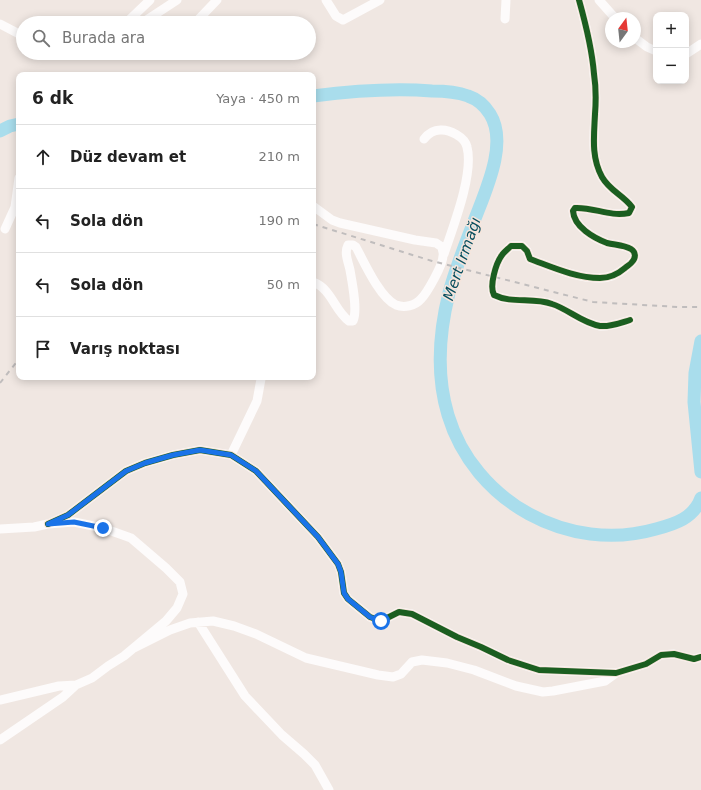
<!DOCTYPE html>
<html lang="tr">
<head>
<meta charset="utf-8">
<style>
  body { margin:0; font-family:"DejaVu Sans",sans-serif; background:#f2f2f2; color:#222 }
  .controls { position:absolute; right:12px; top:12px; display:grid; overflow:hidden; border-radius:8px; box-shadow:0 2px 10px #0003 }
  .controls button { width:36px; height:36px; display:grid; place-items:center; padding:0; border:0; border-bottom:1px solid #e0e0e0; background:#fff; color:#222; font:20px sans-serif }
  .compass { position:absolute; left:605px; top:12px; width:36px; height:36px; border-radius:50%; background:#fff; box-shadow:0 2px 10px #0003; rotate:15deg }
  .stop { position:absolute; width:12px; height:12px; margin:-9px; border:3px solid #1a73e8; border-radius:50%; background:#fff }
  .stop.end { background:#1a73e8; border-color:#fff; box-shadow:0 1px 4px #0008 }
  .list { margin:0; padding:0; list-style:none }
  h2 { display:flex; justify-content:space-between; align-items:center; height:52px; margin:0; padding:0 16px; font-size:17px }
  h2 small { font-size:13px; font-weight:400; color:#767676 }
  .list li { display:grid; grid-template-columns:26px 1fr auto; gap:12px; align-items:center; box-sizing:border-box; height:64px; padding:0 16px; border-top:1px solid #e0e0e0 }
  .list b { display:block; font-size:15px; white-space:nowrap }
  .list em { font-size:13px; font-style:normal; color:#767676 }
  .icon { flex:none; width:22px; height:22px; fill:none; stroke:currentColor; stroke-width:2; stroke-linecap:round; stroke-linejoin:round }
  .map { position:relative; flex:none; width:701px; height:790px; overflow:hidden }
  .search { position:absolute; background:#fff; box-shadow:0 2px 10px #0003; left:16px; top:16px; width:300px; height:44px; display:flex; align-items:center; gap:10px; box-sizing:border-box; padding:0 14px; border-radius:22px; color:#767676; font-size:15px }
  .panel { position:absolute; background:#fff; box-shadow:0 2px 10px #0003; left:16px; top:72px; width:300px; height:308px; border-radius:8px }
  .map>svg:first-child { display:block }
</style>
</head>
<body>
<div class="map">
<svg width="701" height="790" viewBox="0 0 701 790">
  <rect width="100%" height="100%" fill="#f0e7e2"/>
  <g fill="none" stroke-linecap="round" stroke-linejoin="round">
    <path stroke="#a9ddec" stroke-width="13" d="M313 96C352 91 392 88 432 91 444 91 457 92 468 96 477 99 485 106 490 114 509 144 484 194 473 224 464 247 455 270 449 293 439 333 436 375 448 415 474 502 569 554 656 529 675 524 694 518 701 498
      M0 131 10 126 19 124
      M701 341 695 373 694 402 701 472"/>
    <path stroke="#fdfbfb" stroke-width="9" d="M326 0 336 16 343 20 380 0
      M579 0C586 25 592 49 594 74 596 87 596 101 595 114 594 136 591 157 602 177 610 191 623 195 632 207L629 213C609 217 594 207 575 208L573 211C574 227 594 238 607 243 615 245 624 245 631 249 636 252 636 258 632 262 631 264 627 266 625 268 618 274 610 278 600 278 576 278 552 267 530 259L527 251 522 246H511C508 249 504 252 502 255 496 263 489 286 494 295 512 304 533 297 552 304 568 309 582 323 600 326 610 327 620 323 630 320
      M599 0 615 18
      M505 19 506 0
      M126 23 150 0
      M142 23 177 0
      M195 23 217 0
      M0 24 23 36
      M635 38 647 47 656 51
      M686 54 701 44
      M424 139C428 134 433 130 440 130 449 129 465 137 467 147 474 174 453 227 444 254
      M313 206 332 220 340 223 415 240 436 243 442 247C442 250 444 253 443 256 443 265 427 293 421 299 415 306 404 308 396 305 380 298 364 262 356 247L353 245H348C344 253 348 261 350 270 352 282 358 310 353 321H349C334 310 332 289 313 282
      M5 229 15 207 19 178
      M231 455 257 401 261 379 259 377
      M48 524 68 515 126 471 145 463 173 455 200 450 231 455 256 471 318 537 338 564 341 572 344 593 348 599 370 617 381 621 399 612 412 614 457 637 481 647 508 660 539 670 616 673 646 664 661 655 674 654 694 659 701 657
      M0 529 34 527 48 524 74 522 103 528 131 538 166 568 180 582 183 594 177 608 166 621 124 656 108 666 92 678 76 685 63 697 0 740
      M198 622 245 696 282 735 304 754 315 765 329 790
      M134 648 170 630 190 623 213 621 234 626 256 634 306 658 378 675 393 677 401 674 412 662 422 660 447 663 474 670 516 686 543 692 553 691 605 681 616 673
      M0 700 59 686 76 685"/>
    <path stroke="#c0bdbd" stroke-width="2" stroke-dasharray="5 5" stroke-linecap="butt" d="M313 224 432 261 593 302 678 307H701
      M0 383 19 359"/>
    <g stroke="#f6e5dc" stroke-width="8">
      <path id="cycleway" d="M579 0C586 25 592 49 594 74 596 87 596 101 595 114 594 136 591 157 602 177 610 191 623 195 632 207L629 213C609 217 594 207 575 208L573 211C574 227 594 238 607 243 615 245 624 245 631 249 636 252 636 258 632 262 631 264 627 266 625 268 618 274 610 278 600 278 576 278 552 267 530 259L527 251 522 246H511C508 249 504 252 502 255 496 263 489 286 494 295 512 304 533 297 552 304 568 309 582 323 600 326 610 327 620 323 630 320
        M48 524 68 515 126 471 145 463 173 455 200 450 231 455 256 471 318 537 338 564 341 572 344 593 348 599 370 617 381 621 399 612 412 614 457 637 481 647 508 660 539 670 616 673 646 664 661 655 674 654 694 659 701 657"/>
    </g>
    <use href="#cycleway" stroke="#1b5e20" stroke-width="6"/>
  </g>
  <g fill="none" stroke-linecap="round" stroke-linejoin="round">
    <path stroke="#1a73e8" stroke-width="5" d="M103 528 74 522 48 524 68 515 126 471 145 463 173 455 200 450 231 455 256 471 318 537 338 564 341 572 344 593 348 599 370 617 381 621"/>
  </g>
  <g text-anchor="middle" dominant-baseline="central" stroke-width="3" stroke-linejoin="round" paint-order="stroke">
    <g font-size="15" font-style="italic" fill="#074e5e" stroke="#f6e5dc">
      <text transform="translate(462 259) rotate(-71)">Mert Irmağı</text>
    </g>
  </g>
</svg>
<div class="controls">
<button>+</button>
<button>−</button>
</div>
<svg class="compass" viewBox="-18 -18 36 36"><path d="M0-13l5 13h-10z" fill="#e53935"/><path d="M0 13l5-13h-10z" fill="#767676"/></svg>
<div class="stop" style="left:381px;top:621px"></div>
<div class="stop end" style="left:103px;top:528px"></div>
<div class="search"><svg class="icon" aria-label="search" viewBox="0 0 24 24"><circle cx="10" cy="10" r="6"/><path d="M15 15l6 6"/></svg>Burada ara</div>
<section class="panel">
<h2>6 dk<small>Yaya · 450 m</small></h2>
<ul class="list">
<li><svg class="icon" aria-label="ahead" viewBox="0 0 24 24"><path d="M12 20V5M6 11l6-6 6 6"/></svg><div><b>Düz devam et</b></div><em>210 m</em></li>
<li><svg class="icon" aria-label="left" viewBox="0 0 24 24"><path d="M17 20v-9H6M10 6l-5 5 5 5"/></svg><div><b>Sola dön</b></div><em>190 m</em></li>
<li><svg class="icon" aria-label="left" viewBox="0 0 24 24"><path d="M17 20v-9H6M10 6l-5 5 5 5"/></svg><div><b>Sola dön</b></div><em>50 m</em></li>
<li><svg class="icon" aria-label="arrive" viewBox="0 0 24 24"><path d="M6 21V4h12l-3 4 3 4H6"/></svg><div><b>Varış noktası</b></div></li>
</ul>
</section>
</div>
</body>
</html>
